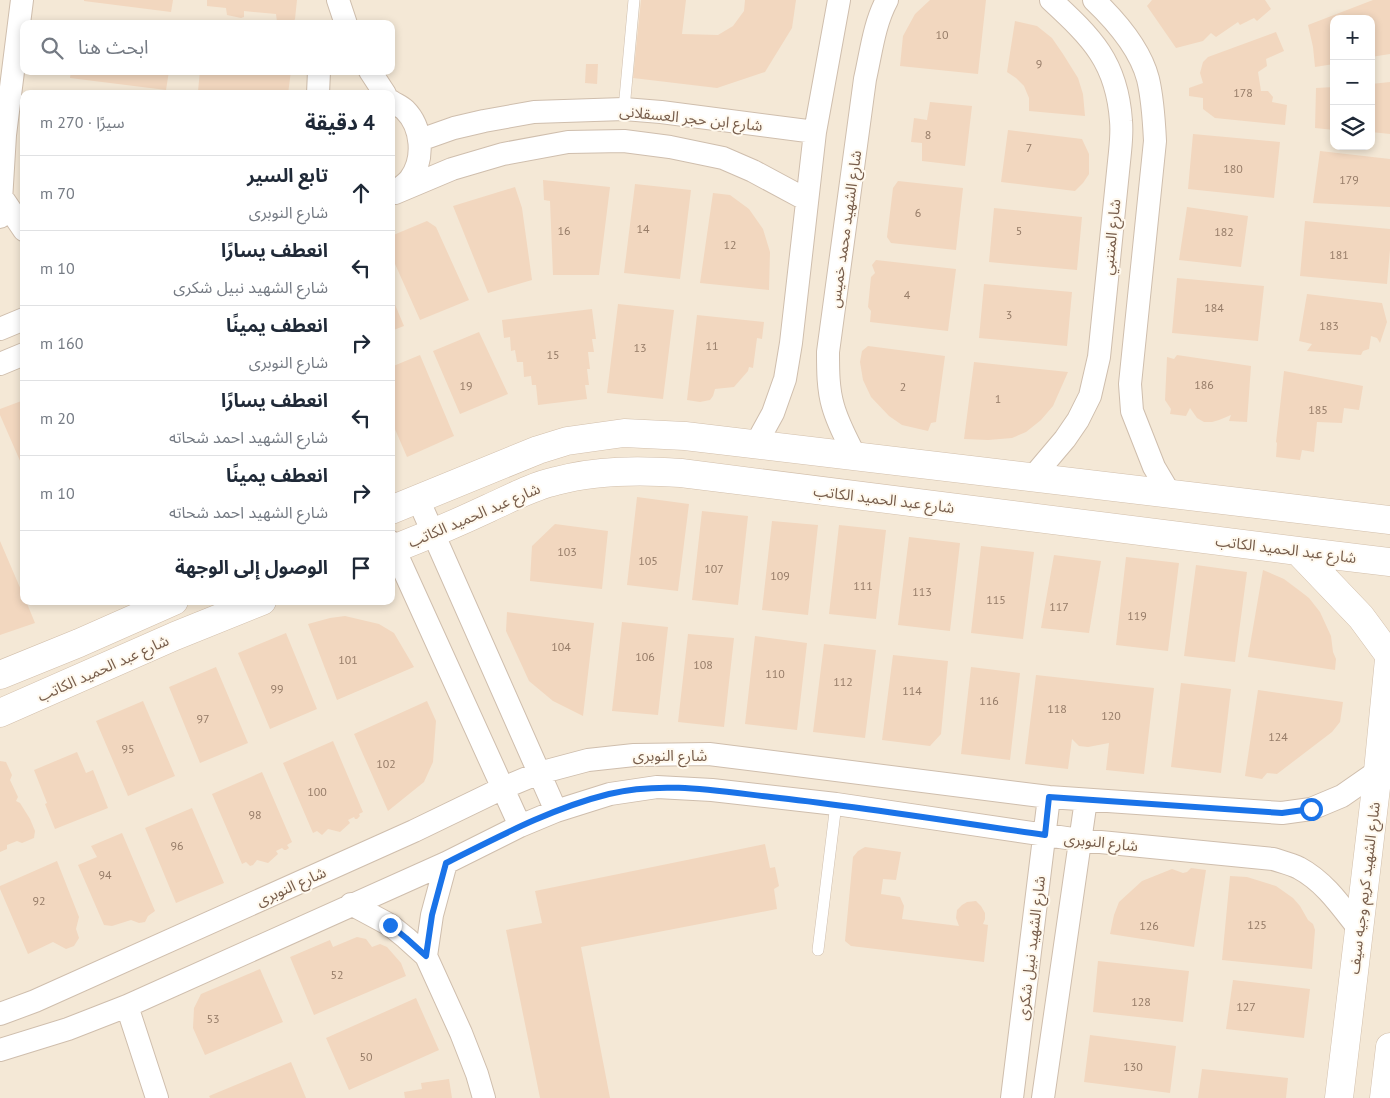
<!DOCTYPE html>
<html lang="ar">
<head>
<meta charset="utf-8">
<style>
  body { margin:0; font-family:"PT Sans","Noto Sans Arabic",sans-serif; background:#f6f6f7; color:#1f2937; direction:rtl }
  .controls { position:absolute; right:15px; top:15px; display:grid; overflow:hidden; border-radius:10px; box-shadow:0 2px 8px #0003 }
  .controls button { width:45px; height:45px; display:grid; place-items:center; padding:0; border:0; border-bottom:1px solid #e0e1e3; background:#fff; color:#1f2937; font:25px sans-serif }
  .stop { position:absolute; width:15px; height:15px; margin:-11px; border:4px solid #1a73e8; border-radius:50%; background:#fff }
  .stop.end { background:#1a73e8; border-color:#fff; box-shadow:0 1px 5px #0008 }
  .list { margin:0; padding:0; list-style:none }
  h2 { display:flex; justify-content:space-between; align-items:center; height:65px; margin:0; padding:0 20px; font-size:21px }
  h2 small { font-size:16px; font-weight:400; color:#747a83 }
  .list li { display:grid; grid-template-columns:32px 1fr auto; gap:15px; align-items:center; box-sizing:border-box; height:75px; padding:0 20px; border-top:1px solid #e0e1e3 }
  .list b { display:block; font-size:19px; white-space:nowrap }
  .list p { margin:0; font-size:16px; white-space:nowrap; color:#747a83 }
  .list em { font-size:16px; font-style:normal; color:#747a83 }
  .icon { flex:none; width:28px; height:28px; fill:none; stroke:currentColor; stroke-width:2; stroke-linecap:round; stroke-linejoin:round }
  .map { position:relative; flex:none; width:1390px; height:1098px; overflow:hidden; direction:ltr }
  .search { position:absolute; background:#fff; box-shadow:0 2px 8px #0003; left:20px; top:20px; width:375px; height:55px; display:flex; align-items:center; gap:12px; box-sizing:border-box; padding:0 18px; border-radius:10px; color:#747a83; font-size:19px }
  .panel { position:absolute; background:#fff; box-shadow:0 2px 8px #0003; left:20px; top:90px; width:375px; height:515px; border-radius:10px; direction:rtl }
  .map>svg:first-child { display:block }
</style>
</head>
<body>
<div class="map">
<svg width="1390" height="1098" viewBox="0 0 1390 1098">
  <rect width="100%" height="100%" fill="#fcf6e8"/>
  <path fill="#f4e8d6" fill-rule="evenodd" d="M0 0H1390V1098H0ZM1334 19H1371V146H1334ZM24 24H391V71H24ZM24 94H391V601H24Z"/>
  <path fill="#f2d7bf" d="M84 0H173L171 12 84 1Z
    M207 0H297L295 19 292 24H279L277 22 276 14 244 11V17L241 18 227 15 226 8 207 6Z
    M641 0H686L682 34 718 35 733 26 744 11 745 0H796L792 28 765 72 717 88 633 78Z
    M930 0H986L978 74 900 66 903 36 915 14Z
    M1152 0H1265L1271 9 1257 21 1254 18 1240 25 1238 22 1216 37 1211 33 1203 41 1176 48 1147 6Z
    M1373 0H1390V54L1371 57V19H1334V64L1315 67 1313 47 1308 25Z
    M1015 21 1037 26 1052 38 1063 54 1078 78 1083 94 1085 116 1029 111V98L1024 86 1016 78 1007 72Z
    M1276 32 1284 51 1266 59 1267 66 1258 72 1261 91H1268L1273 97 1272 102 1287 105 1285 125 1215 118 1203 109V98L1189 96V88L1203 83 1200 73 1203 62 1208 57Z
    M586 64H598L597 84 585 83Z
    M71 71H169L166 90 70 78Z
    M200 71H291L288 94H218L198 91Z
    M1390 82V134L1371 132V84Z
    M1334 87V130L1315 128 1316 88Z
    M930 102 972 106 965 166 922 161V143L911 142 914 118 927 120Z
    M1008 130 1082 139 1089 154V174L1083 183 1075 191 1001 182Z
    M1193 134 1280 142 1274 198 1188 189Z
    M1320 151 1390 159V207L1313 203Z
    M543 180 610 187 599 275H553L550 201 544 200Z
    M898 181 963 188 956 250 891 243 887 237 893 188Z
    M635 184 691 190 680 279 624 273Z
    M515 187 522 208 532 280 488 293 453 206Z
    M713 193 730 195 749 209 763 229 770 252 769 290 700 283Z
    M1187 207 1248 216 1241 267 1179 260Z
    M994 208 1082 217 1077 270 989 262Z
    M427 221 436 227 469 300 420 320 391 255V236Z
    M1305 221 1390 229V250L1387 284 1300 276Z
    M876 260 956 269 948 331 870 322 871 311 868 307 871 277 875 273 872 265Z
    M1177 278 1264 286 1258 341 1172 333Z
    M984 284 1072 292 1067 346 979 338Z
    M1307 294 1382 303 1387 322 1380 343 1377 338 1371 336 1369 349 1363 351 1361 355 1307 351 1312 344 1299 341Z
    M391 295 404 326 391 331Z
    M618 304 674 310 663 399 607 393Z
    M592 309 596 339H592L594 352H588L590 369H587L589 385H585L587 399 538 405 536 385H532L531 376 524 377 523 362H517L515 350 511 351 510 337 504 338 502 320Z
    M697 315 764 322 762 339 757 338 753 368 749 367 748 371 734 387 715 389 713 396 710 400 700 402 687 400Z
    M479 332 508 394 460 414 433 351Z
    M868 346 945 356 936 422 931 423 928 431 902 425 889 416 871 397 863 380 860 362 862 351Z
    M420 355 454 436 407 457 391 420V367Z
    M1177 355 1251 366 1247 422 1229 421 1231 415 1219 420 1212 422H1204L1197 418 1190 408 1186 416 1170 414 1171 409 1165 400 1167 357 1174 359Z
    M974 362 1068 372 1053 406 1041 420 1026 432 1012 438 988 440 964 439Z
    M1284 371 1363 386 1359 410 1344 408 1342 423 1317 422 1314 452 1302 450 1300 460 1276 457 1277 443 1276 442Z
    M24 400V470L0 415V409Z
    M637 497 689 504 678 591 627 585Z
    M702 511 748 516 738 605 692 600Z
    M772 521 818 525 808 615 762 610Z
    M555 524 608 531 602 589 530 581 532 546Z
    M839 525 886 530 876 619 829 614Z
    M909 537 960 543 950 631 898 625Z
    M0 541 24 597V601H26L35 623 0 635Z
    M981 546 1034 552 1023 639 971 633Z
    M1054 555 1101 561 1089 633 1041 628Z
    M1126 557 1179 563 1168 651 1116 645Z
    M1196 565 1247 572 1235 662 1184 656Z
    M1263 570 1284 579 1300 591 1309 598 1320 612 1331 636 1333 652 1336 659 1335 670 1248 657Z
    M507 612 594 623 583 716 553 701 529 681 506 631Z
    M345 616 379 624 394 633 414 667 337 700 308 624 330 618Z
    M622 622 668 627 658 715 612 711Z
    M286 633 317 709 270 729 238 653Z
    M688 634 734 638 724 727 678 722Z
    M755 636 807 643 797 730 745 724Z
    M824 644 876 650 865 738 813 732Z
    M893 655 948 661 941 734 930 746 882 740Z
    M216 667 248 743 200 763 169 687Z
    M971 667 1020 673 1010 760 961 754Z
    M1036 675 1154 688 1144 774 1106 770 1109 743 1088 747 1079 746 1072 739 1068 769 1025 764Z
    M1181 683 1231 689 1221 773 1171 767Z
    M1258 690 1343 702 1340 722 1332 732 1277 774 1267 773 1262 779 1245 776Z
    M143 701 175 776 128 796 96 721Z
    M427 701 436 721 433 762 424 782 388 811 354 734Z
    M333 741 363 812 359 814 360 816 357 819H355L354 817 348 820 350 823 340 832 328 829 322 835 317 831 313 833 283 763Z
    M77 752 86 773 93 770 108 808 55 829 45 804 47 803 34 770Z
    M0 761 6 762 12 775 10 780 18 797 16 801 20 803 30 819 35 831 34 838 22 843 17 841 7 845V849L0 852Z
    M262 772 292 842 287 845 289 848 286 850H284L282 848 276 851 278 854 268 863 257 860 253 865 250 866 246 862 242 864 212 794Z
    M192 808 224 883 176 903 145 828Z
    M122 833 155 911 148 916 145 922 139 923 131 920 112 926 104 925 78 865 97 857 91 846Z
    M765 844 770 868 775 867 779 886 774 889 777 909 581 947 610 1098H540L506 930 542 923 535 891Z
    M865 847 901 852 896 880 883 879 881 894 900 897 904 906 902 919 959 926 956 918 957 910 962 905 967 902 976 901 981 906 985 913V919L983 924 988 925 984 962 851 946 845 941 853 857 858 851Z
    M57 861 79 917 76 929 79 938 74 946 66 949 53 942 28 954 0 889V886Z
    M1191 868 1206 870 1194 947 1110 934 1114 915 1119 902 1142 881 1172 869 1183 873 1187 872Z
    M1230 876 1247 877 1276 886 1293 898 1300 906 1308 920 1313 924 1315 930 1312 969 1222 960Z
    M357 937 366 939 372 947 380 944 387 947 401 963 406 976 314 1015 290 957 330 940 333 947Z
    M1098 961 1189 971 1183 1022 1093 1012Z
    M260 969 283 1022 205 1055 193 1028 194 1008 201 994Z
    M1233 980 1310 989 1304 1038 1226 1029Z
    M416 998 439 1050 349 1090 326 1038Z
    M1090 1035 1176 1046 1170 1093 1084 1082Z
    M291 1062 306 1098H210L209 1096Z
    M1202 1069 1288 1078 1286 1098H1198Z
    M449 1079 452 1098H405L404 1092 422 1089 421 1083Z"/>
  <g fill="none" stroke-linecap="round" stroke-linejoin="round">
    <g stroke="#cfbead" stroke-width="12">
      <path id="lane" d="M624 109 634 0
        M818 950 836 804"/>
    </g>
    <g stroke="#cfbead" stroke-width="24">
      <path id="street" d="M338 0 346 24
        M1094 0C1116 21 1140 48 1148 79 1153 100 1154 121 1155 141L1130 384 1132 411 1154 467 1170 494
        M370 71 385 94
        M318 94 319 71
        M391 101C395 104 401 106 405 110 422 127 425 159 410 179 407 183 402 186 398 190
        M420 140 454 128 484 121 534 112 624 109 661 112 815 132
        M395 193 452 169 503 154 568 142 624 141 670 147 723 158 753 171 807 200
        M1 196 24 230
        M0 217 5 135 22 0
        M0 329 24 319
        M0 364 24 354
        M756 444 773 413 785 379 791 343 815 132 839 0
        M855 456C847 440 838 424 833 406 828 389 828 370 828 352L865 79C871 53 874 24 887 0
        M1032 478 1065 439 1078 420 1090 396 1099 357 1120 152C1121 142 1122 131 1121 121 1117 62 1092 38 1051 0
        M418 499 556 811
        M391 542 520 826
        M351 904 390 925 406 938 426 956 461 1033 477 1074 484 1098
        M426 956 432 915 446 863
        M127 1006 157 1098
        M0 1014 35 1001 414 831 503 788 539 773 588 760 634 755 709 754 1049 797 1282 813 1311 809 1342 796 1378 771
        M0 1050 68 1029 127 1006 446 863 520 826 556 811 610 794 657 787 712 790 836 804 1080 840 1273 859C1282 862 1291 864 1299 868 1325 882 1341 906 1359 929
        M1012 1098 1049 797
        M1043 1098 1086 800"/>
    </g>
    <g stroke="#d2bfab" stroke-width="29">
      <path id="secondary" d="M391 510 538 450 567 441 624 433 685 436 1390 520
        M391 550C424 537 457 523 489 508 511 498 533 486 556 481 597 470 639 470 681 473L1298 551 1390 562
        M1298 551 1361 617 1389 655
        M0 675 79 643 174 601
        M0 713 175 636 262 601
        M1339 1098 1378 771 1390 649
        M1384 1098 1390 1047"/>
    </g>
    <use href="#lane" stroke="#fff" stroke-width="11"/>
    <use href="#street" stroke="#fff" stroke-width="22"/>
    <use href="#secondary" stroke="#fff" stroke-width="28"/>
  </g>
  <g fill="none" stroke-linecap="round" stroke-linejoin="round">
    <path stroke="#1a73e8" stroke-width="6" d="M390 925 406 938 426 956 432 915 446 863C498 837 552 808 609 794 662 781 718 791 771 797 863 807 954 822 1045 835L1049 797 1282 813 1311 809"/>
  </g>
  <g text-anchor="middle" dominant-baseline="central" stroke-width="4" stroke-linejoin="round" paint-order="stroke">
    <g font-size="12" fill="#967c68">
      <text x="942" y="34">10</text>
      <text x="1039" y="63">9</text>
      <text x="1243" y="92">178</text>
      <text x="928" y="134">8</text>
      <text x="1029" y="147">7</text>
      <text x="1233" y="168">180</text>
      <text x="1349" y="179">179</text>
      <text x="918" y="212">6</text>
      <text x="643" y="228">14</text>
      <text x="564" y="230">16</text>
      <text x="1019" y="230">5</text>
      <text x="1224" y="231">182</text>
      <text x="730" y="244">12</text>
      <text x="1339" y="254">181</text>
      <text x="907" y="294">4</text>
      <text x="1214" y="307">184</text>
      <text x="1009" y="314">3</text>
      <text x="1329" y="325">183</text>
      <text x="712" y="345">11</text>
      <text x="640" y="347">13</text>
      <text x="553" y="354">15</text>
      <text x="1204" y="384">186</text>
      <text x="466" y="385">19</text>
      <text x="903" y="386">2</text>
      <text x="998" y="398">1</text>
      <text x="1318" y="409">185</text>
      <text x="567" y="551">103</text>
      <text x="648" y="560">105</text>
      <text x="714" y="568">107</text>
      <text x="780" y="575">109</text>
      <text x="863" y="585">111</text>
      <text x="922" y="591">113</text>
      <text x="996" y="599">115</text>
      <text x="1059" y="606">117</text>
      <text x="1137" y="615">119</text>
      <text x="561" y="646">104</text>
      <text x="645" y="656">106</text>
      <text x="348" y="659">101</text>
      <text x="703" y="664">108</text>
      <text x="775" y="673">110</text>
      <text x="843" y="681">112</text>
      <text x="277" y="688">99</text>
      <text x="912" y="690">114</text>
      <text x="989" y="700">116</text>
      <text x="1057" y="708">118</text>
      <text x="1111" y="715">120</text>
      <text x="203" y="718">97</text>
      <text x="1278" y="736">124</text>
      <text x="128" y="748">95</text>
      <text x="386" y="763">102</text>
      <text x="317" y="791">100</text>
      <text x="255" y="814">98</text>
      <text x="177" y="845">96</text>
      <text x="105" y="874">94</text>
      <text x="39" y="900">92</text>
      <text x="1257" y="924">125</text>
      <text x="1149" y="925">126</text>
      <text x="337" y="974">52</text>
      <text x="1141" y="1001">128</text>
      <text x="1246" y="1006">127</text>
      <text x="213" y="1018">53</text>
      <text x="366" y="1056">50</text>
      <text x="1133" y="1066">130</text>
    </g>
    <g font-size="15" fill="#775d4b" stroke="#fff9ee">
      <text transform="translate(691 118) rotate(6)">شارع ابن حجر العسقلانى</text>
      <text transform="translate(845 229) rotate(-82)">شارع الشهيد محمد خميس</text>
      <text transform="translate(1111 237) rotate(-84)">شارع المتنبي</text>
      <text transform="translate(884 499) rotate(7)">شارع عبد الحميد الكاتب</text>
      <text transform="translate(474 515) rotate(-23)">شارع عبد الحميد الكاتب</text>
      <text transform="translate(1286 549) rotate(7)">شارع عبد الحميد الكاتب</text>
      <text transform="translate(103 668) rotate(-24)">شارع عبد الحميد الكاتب</text>
      <text x="670" y="755">شارع النوبرى</text>
      <text transform="translate(1101 842) rotate(6)">شارع النوبرى</text>
      <text transform="translate(291 886) rotate(-24)">شارع النوبرى</text>
      <text transform="translate(1364 888) rotate(-83)">شارع الشهيد كريم وجيه سيف</text>
      <text transform="translate(1031 948) rotate(-83)">شارع الشهيد نبيل شكرى</text>
    </g>
  </g>
</svg>
<div class="controls">
<button>+</button>
<button>−</button>
<button><svg class="icon" aria-label="layers" viewBox="0 0 24 24"><path d="M12 4l9 5-9 5-9-5zM3 14l9 5 9-5"/></svg></button>
</div>
<div class="stop" style="left:1311px;top:809px"></div>
<div class="stop end" style="left:390px;top:925px"></div>
<div class="search"><svg class="icon" aria-label="search" viewBox="0 0 24 24"><circle cx="10" cy="10" r="6"/><path d="M15 15l6 6"/></svg>ابحث هنا</div>
<section class="panel">
<h2>4 دقيقة<small>سيرًا · 270 m</small></h2>
<ul class="list">
<li><svg class="icon" aria-label="ahead" viewBox="0 0 24 24"><path d="M12 20V5M6 11l6-6 6 6"/></svg><div><b>تابع السير</b><p>شارع النوبرى</p></div><em>70 m</em></li>
<li><svg class="icon" aria-label="left" viewBox="0 0 24 24"><path d="M17 20v-9H6M10 6l-5 5 5 5"/></svg><div><b>انعطف يسارًا</b><p>شارع الشهيد نبيل شكرى</p></div><em>10 m</em></li>
<li><svg class="icon" aria-label="right" viewBox="0 0 24 24"><path d="M7 20v-9h11M14 6l5 5-5 5"/></svg><div><b>انعطف يمينًا</b><p>شارع النوبرى</p></div><em>160 m</em></li>
<li><svg class="icon" aria-label="left" viewBox="0 0 24 24"><path d="M17 20v-9H6M10 6l-5 5 5 5"/></svg><div><b>انعطف يسارًا</b><p>شارع الشهيد احمد شحاته</p></div><em>20 m</em></li>
<li><svg class="icon" aria-label="right" viewBox="0 0 24 24"><path d="M7 20v-9h11M14 6l5 5-5 5"/></svg><div><b>انعطف يمينًا</b><p>شارع الشهيد احمد شحاته</p></div><em>10 m</em></li>
<li><svg class="icon" aria-label="arrive" viewBox="0 0 24 24"><path d="M6 21V4h12l-3 4 3 4H6"/></svg><div><b>الوصول إلى الوجهة</b></div></li>
</ul>
</section>
</div>
</body>
</html>
